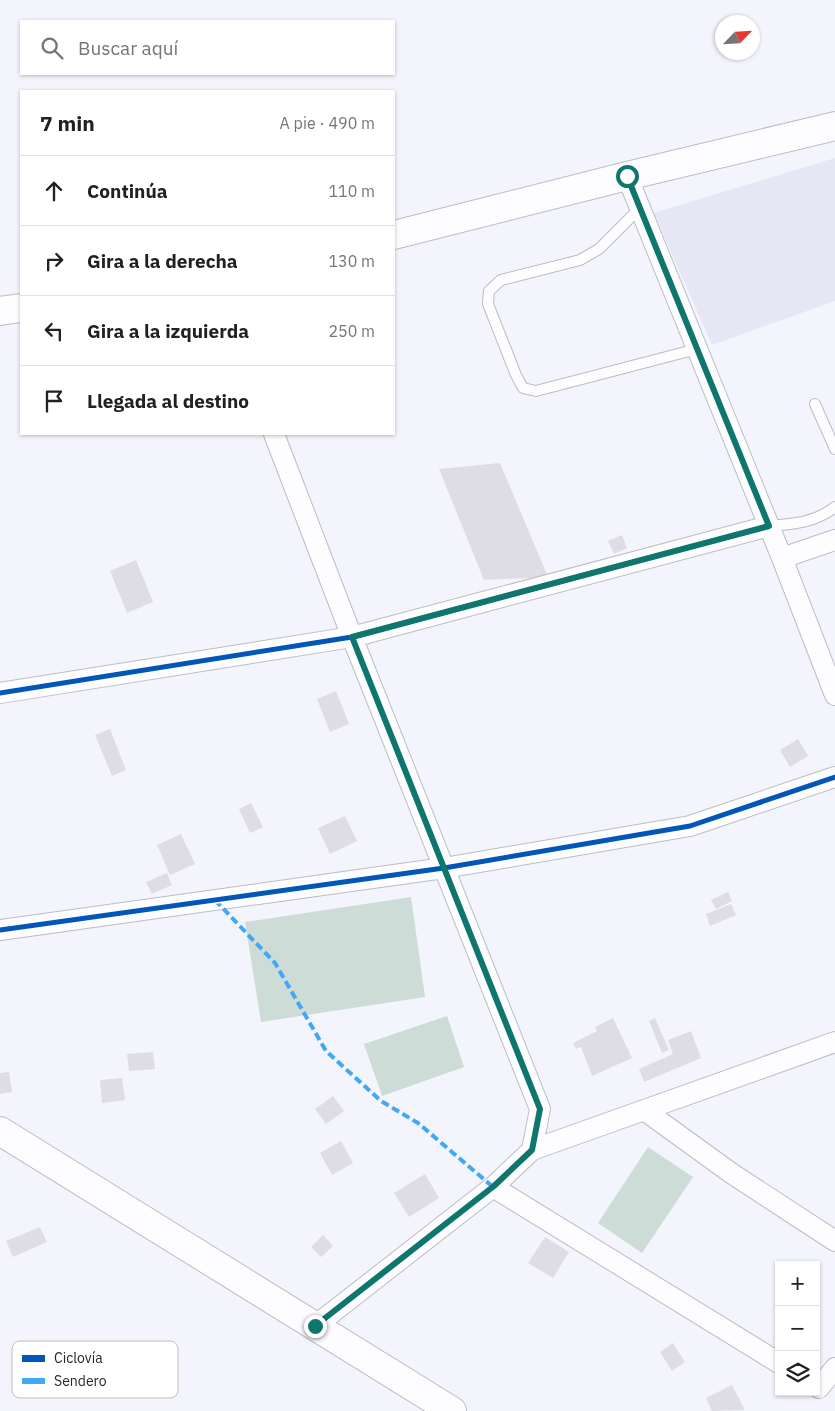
<!DOCTYPE html>
<html lang="es">
<head>
<meta charset="utf-8">
<style>
  body { margin:0; font-family:"IBM Plex Sans",sans-serif; background:#f6f6f6; color:#202124 }
  .controls { position:absolute; right:15px; bottom:15px; display:grid; overflow:hidden; border-radius:0px; box-shadow:0 1px 4px #0004 }
  .controls button { width:45px; height:45px; display:grid; place-items:center; padding:0; border:0; border-bottom:1px solid #e0e0e0; background:#fff; color:#202124; font:25px sans-serif }
  .compass { position:absolute; left:715px; top:15px; width:45px; height:45px; border-radius:50%; background:#fff; box-shadow:0 1px 4px #0004; rotate:65deg }
  .stop { position:absolute; width:15px; height:15px; margin:-11px; border:4px solid #0f766e; border-radius:50%; background:#fff }
  .stop.end { background:#0f766e; border-color:#fff; box-shadow:0 1px 5px #0008 }
  .list { margin:0; padding:0; list-style:none }
  h2 { display:flex; justify-content:space-between; align-items:center; height:65px; margin:0; padding:0 20px; font-size:21px }
  h2 small { font-size:16px; font-weight:400; color:#757577 }
  .list li { display:grid; grid-template-columns:32px 1fr auto; gap:15px; align-items:center; box-sizing:border-box; height:70px; padding:0 20px; border-top:1px solid #e0e0e0 }
  .list b { display:block; font-size:19px; white-space:nowrap }
  .list em { font-size:16px; font-style:normal; color:#757577 }
  .icon { flex:none; width:28px; height:28px; fill:none; stroke:currentColor; stroke-width:2; stroke-linecap:round; stroke-linejoin:round }
  .map { position:relative; flex:none; width:835px; height:1411px; overflow:hidden }
  .search { position:absolute; background:#fff; box-shadow:0 1px 4px #0004; left:20px; top:20px; width:375px; height:55px; display:flex; align-items:center; gap:12px; box-sizing:border-box; padding:0 18px; border-radius:0px; color:#757577; font-size:19px }
  .panel { position:absolute; background:#fff; box-shadow:0 1px 4px #0004; left:20px; top:90px; width:375px; height:345px; border-radius:0px }
  .map>svg:first-child { display:block }
</style>
</head>
<body>
<div class="map">
<svg width="835" height="1411" viewBox="0 0 835 1411">
  <rect width="100%" height="100%" fill="#f4f4fc"/>
  <path fill="#e6e6f5" d="M835 158V301L712 345 654 213Z"/>
  <path fill="#cddcd7" d="M411 897 425 997 261 1022 245 922Z
    M447 1016 464 1067 382 1096 364 1044Z
    M648 1147 693 1177 642 1253 598 1223Z"/>
  <path fill="#dddde3" d="M500 463 548 577 484 580 439 469Z
    M622 535 627 548 614 554 608 541Z
    M136 560 153 602 127 613 110 571Z
    M336 691 349 724 330 732 317 699Z
    M110 729 126 770 112 776 95 735Z
    M798 739 808 756 790 767 780 750Z
    M251 803 263 827 250 833 239 809Z
    M345 816 357 841 330 854 318 828Z
    M181 834 195 864 170 875 157 845Z
    M167 873 172 885 152 894 146 882Z
    M728 892 732 901 716 909 711 900Z
    M731 904 736 915 710 926 706 914Z
    M613 1018 632 1058 592 1076 581 1047 576 1049 573 1043 597 1031 595 1027Z
    M655 1018 669 1050 662 1053 649 1021Z
    M691 1031 701 1058 644 1082 639 1069 673 1054 668 1040Z
    M153 1052 155 1069 129 1071 127 1054Z
    M9 1072 12 1092 0 1094V1073Z
    M122 1078 125 1100 102 1103 100 1080Z
    M333 1096 344 1111 326 1124 315 1109Z
    M341 1141 353 1163 332 1175 320 1153Z
    M425 1174 439 1198 409 1217 394 1193Z
    M40 1227 47 1242 13 1257 6 1241Z
    M323 1235 333 1246 321 1257 311 1247Z
    M545 1237 569 1252 553 1278 528 1263Z
    M673 1343 685 1362 672 1371 660 1352Z
    M732 1385 745 1410 712 1411 706 1398Z"/>
  <g fill="none" stroke-linecap="round" stroke-linejoin="round">
    <g stroke="#bcbdc3" stroke-width="12">
      <path id="lane" d="M640 208 599 249 580 260 501 280 489 291 488 304 516 375 523 388 536 391 697 349
        M815 404 835 449
        M769 526C794 524 814 523 835 507"/>
    </g>
    <g stroke="#bcbdc3" stroke-width="22">
      <path id="street" d="M627 176 782 558 835 695
        M274 434 352 637 540 1109 532 1150
        M782 558 835 540
        M0 693 352 637 769 526
        M0 930 444 868 690 826 835 777
        M644 1110 731 1173 835 1241
        M493 1187 779 1363
        M315 1326 493 1187 532 1150 835 1042
        M816 1386 819 1388 835 1368"/>
    </g>
    <g stroke="#bcbdc3" stroke-width="30">
      <path id="secondary" d="M0 1131 452 1411"/>
    </g>
    <g stroke="#bcbdc3" stroke-width="30">
      <path id="primary" d="M394 235 627 176 835 126
        M0 311 21 308"/>
    </g>
    <use href="#lane" stroke="#fdfdff" stroke-width="10"/>
    <use href="#street" stroke="#fdfdff" stroke-width="20"/>
    <use href="#secondary" stroke="#fdfdff" stroke-width="28"/>
    <use href="#primary" stroke="#fdfdff" stroke-width="28"/>
    <path stroke="#3fa9f5" stroke-width="4" stroke-dasharray="8 4" stroke-linecap="butt" d="M215 900 275 963 326 1051 381 1101 418 1123 493 1187"/>
    <g stroke="#fff" stroke-width="8">
      <path id="cycleway" d="M0 693 352 637 769 526
        M0 930 444 868 690 826 835 777"/>
    </g>
    <use href="#cycleway" stroke="#0057b8" stroke-width="5"/>
  </g>
  <g fill="none" stroke-linecap="round" stroke-linejoin="round">
    <path stroke="#0f766e" stroke-width="6" d="M315 1326 494 1186 532 1150 540 1109 352 637 769 526 627 176"/>
  </g>
  <rect x="12" y="1341" width="166" height="57" rx="8" fill="#fff" stroke="#bebec0" stroke-width="1"/>
  <rect x="22" y="1355" width="23" height="7" fill="#0057b8"/>
  <rect x="22" y="1378" width="23" height="6" fill="#3fa9f5"/>
  <g font-size="14" fill="#27272c">
    <text x="54" y="1363">Ciclovía</text>
    <text x="54" y="1386">Sendero</text>
  </g>
</svg>
<div class="controls">
<button>+</button>
<button>−</button>
<button><svg class="icon" aria-label="layers" viewBox="0 0 24 24"><path d="M12 4l9 5-9 5-9-5zM3 14l9 5 9-5"/></svg></button>
</div>
<svg class="compass" viewBox="-18 -18 36 36"><path d="M0-13l5 13h-10z" fill="#e53935"/><path d="M0 13l5-13h-10z" fill="#757577"/></svg>
<div class="stop" style="left:627px;top:176px"></div>
<div class="stop end" style="left:315px;top:1326px"></div>
<div class="search"><svg class="icon" aria-label="search" viewBox="0 0 24 24"><circle cx="10" cy="10" r="6"/><path d="M15 15l6 6"/></svg>Buscar aquí</div>
<section class="panel">
<h2>7 min<small>A pie · 490 m</small></h2>
<ul class="list">
<li><svg class="icon" aria-label="ahead" viewBox="0 0 24 24"><path d="M12 20V5M6 11l6-6 6 6"/></svg><div><b>Continúa</b></div><em>110 m</em></li>
<li><svg class="icon" aria-label="right" viewBox="0 0 24 24"><path d="M7 20v-9h11M14 6l5 5-5 5"/></svg><div><b>Gira a la derecha</b></div><em>130 m</em></li>
<li><svg class="icon" aria-label="left" viewBox="0 0 24 24"><path d="M17 20v-9H6M10 6l-5 5 5 5"/></svg><div><b>Gira a la izquierda</b></div><em>250 m</em></li>
<li><svg class="icon" aria-label="arrive" viewBox="0 0 24 24"><path d="M6 21V4h12l-3 4 3 4H6"/></svg><div><b>Llegada al destino</b></div></li>
</ul>
</section>
</div>
</body>
</html>
